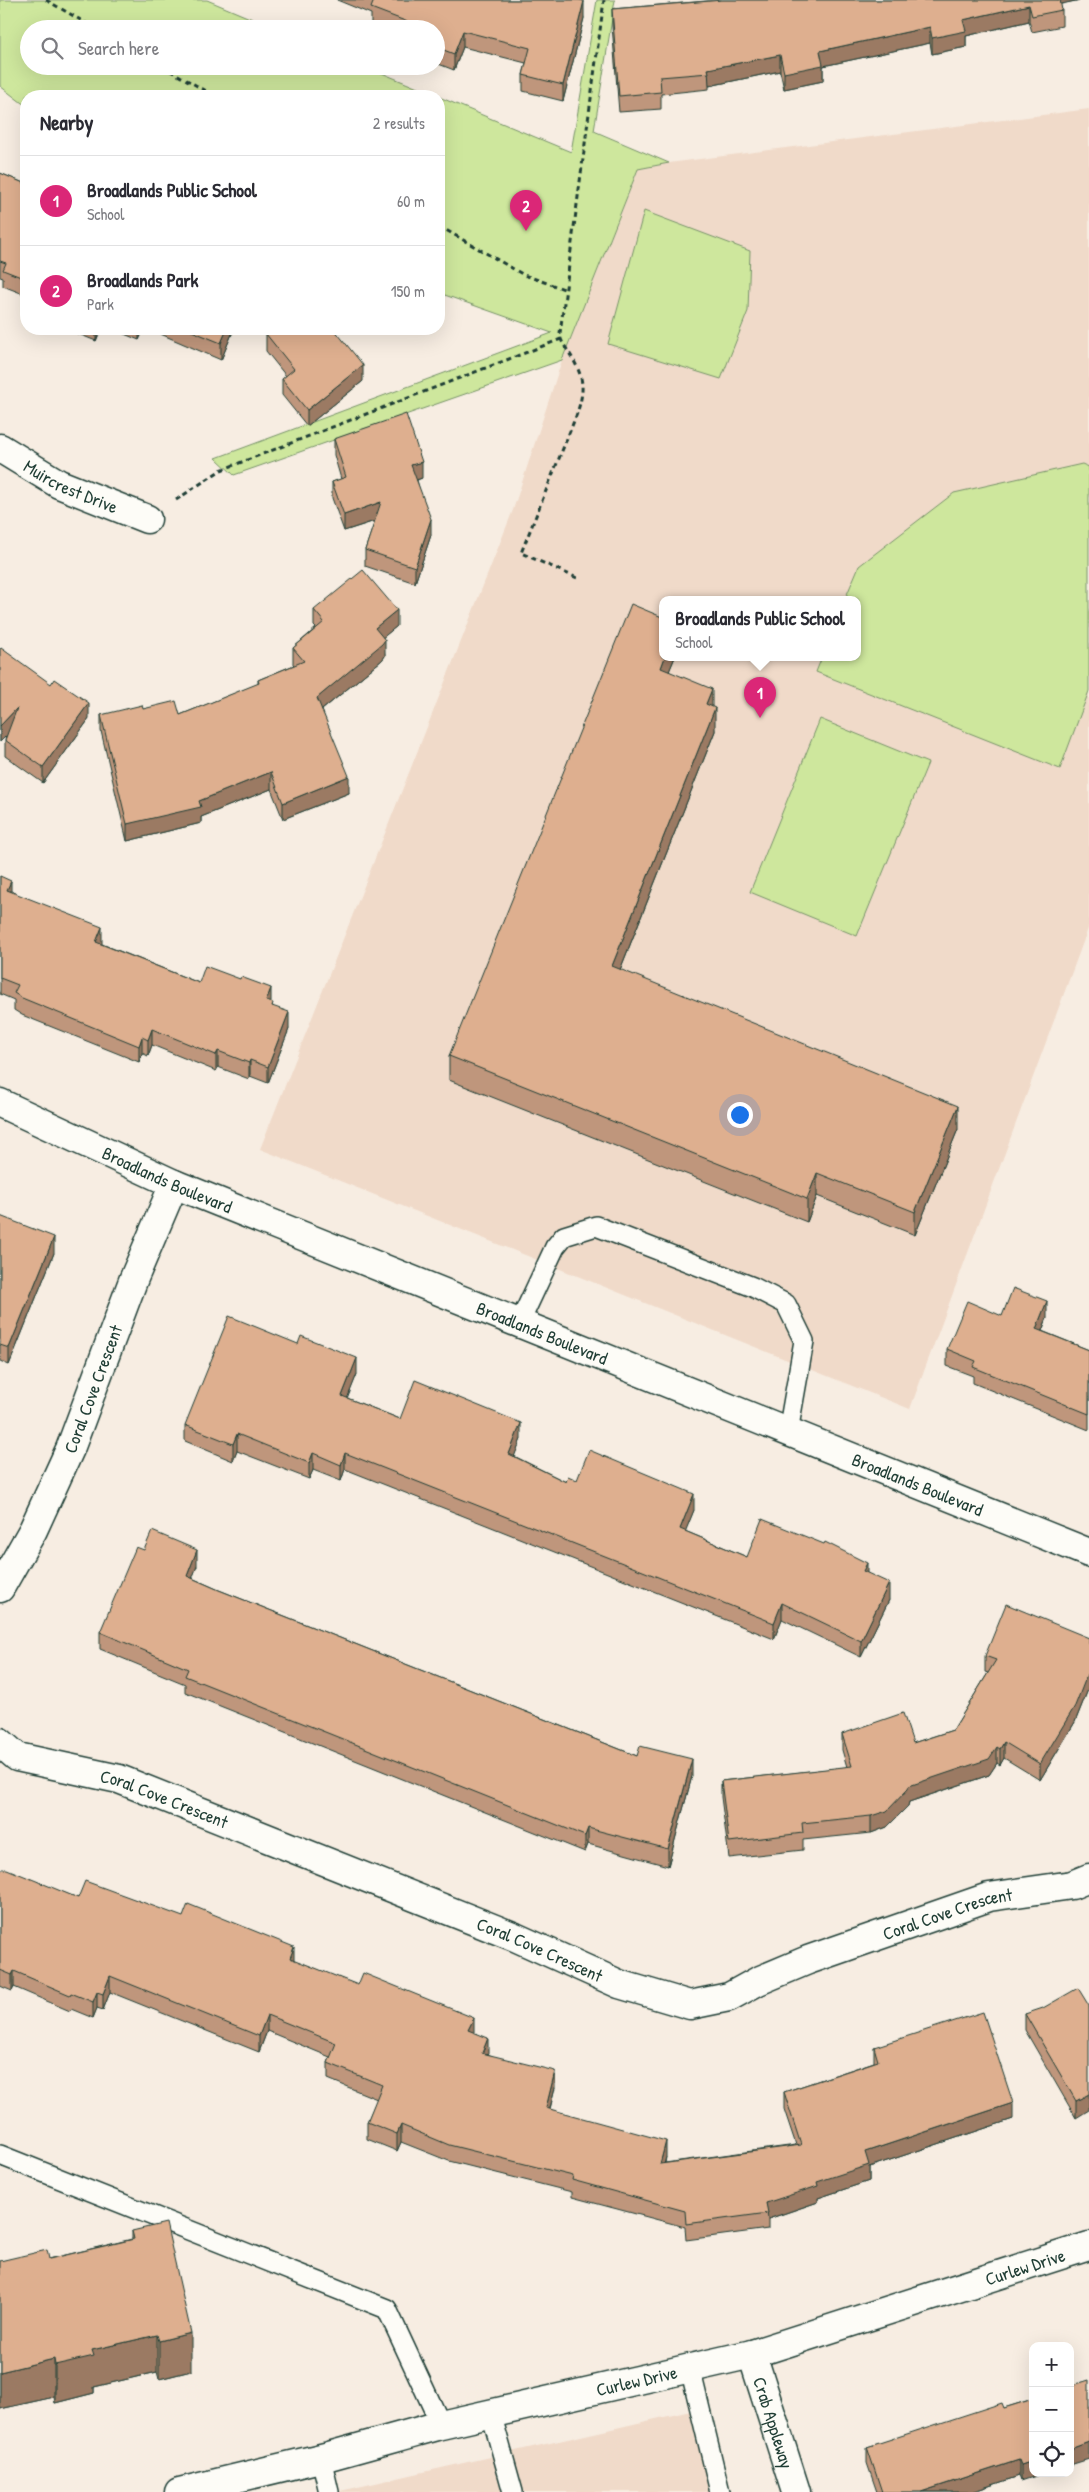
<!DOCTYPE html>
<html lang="en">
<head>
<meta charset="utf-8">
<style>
  body { margin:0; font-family:"Patrick Hand",sans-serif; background:#f2f2f3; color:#2b2b33 }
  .controls { position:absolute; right:15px; bottom:15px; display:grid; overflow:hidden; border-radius:10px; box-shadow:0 5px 20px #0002 }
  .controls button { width:45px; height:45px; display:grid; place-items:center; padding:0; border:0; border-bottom:1px solid #e1e1e2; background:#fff; color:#2b2b33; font:25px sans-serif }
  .you { position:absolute; left:739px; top:1114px; width:18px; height:18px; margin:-12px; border:4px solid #fff; border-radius:50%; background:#1a73e8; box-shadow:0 0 0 8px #1a73e833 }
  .badge { display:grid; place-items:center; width:32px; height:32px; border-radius:50%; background:#db2777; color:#fff; font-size:16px; font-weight:700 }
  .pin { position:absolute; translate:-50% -41px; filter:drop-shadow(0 1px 2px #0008) }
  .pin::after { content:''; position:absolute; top:26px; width:18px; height:15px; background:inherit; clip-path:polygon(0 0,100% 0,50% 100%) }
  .popup { position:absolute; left:659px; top:596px; width:202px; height:65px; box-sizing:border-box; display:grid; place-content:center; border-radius:10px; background:#fff; filter:drop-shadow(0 1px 4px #0005); font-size:16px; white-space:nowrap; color:#7c7c81 }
  .popup b { font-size:19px; color:#2b2b33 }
  .popup::after { content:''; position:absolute; left:50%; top:100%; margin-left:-10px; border:10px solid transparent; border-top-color:#fff }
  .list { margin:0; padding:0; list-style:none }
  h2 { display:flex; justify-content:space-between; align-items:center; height:65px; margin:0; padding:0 20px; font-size:21px }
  h2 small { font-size:16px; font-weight:400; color:#7c7c81 }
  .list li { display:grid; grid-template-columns:32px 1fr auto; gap:15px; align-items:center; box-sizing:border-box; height:90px; padding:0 20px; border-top:1px solid #e1e1e2 }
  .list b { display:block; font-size:19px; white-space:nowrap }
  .list p { margin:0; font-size:16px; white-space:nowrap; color:#7c7c81 }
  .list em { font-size:16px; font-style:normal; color:#7c7c81 }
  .icon { flex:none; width:28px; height:28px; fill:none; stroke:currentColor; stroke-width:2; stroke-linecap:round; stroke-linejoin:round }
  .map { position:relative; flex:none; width:1089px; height:2492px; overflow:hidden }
  .search { position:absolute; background:#fff; box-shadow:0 5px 20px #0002; left:20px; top:20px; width:425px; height:55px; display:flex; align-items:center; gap:12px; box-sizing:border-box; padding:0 18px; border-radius:28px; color:#7c7c81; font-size:19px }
  .panel { position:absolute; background:#fff; box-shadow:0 5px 20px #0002; left:20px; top:90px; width:425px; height:245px; border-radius:20px }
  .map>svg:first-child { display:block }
</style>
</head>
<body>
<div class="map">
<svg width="1089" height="2492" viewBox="0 0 1089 2492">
  <rect width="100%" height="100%" fill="#f7ede2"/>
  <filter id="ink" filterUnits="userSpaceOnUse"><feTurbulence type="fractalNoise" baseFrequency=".02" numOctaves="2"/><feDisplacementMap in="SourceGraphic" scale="10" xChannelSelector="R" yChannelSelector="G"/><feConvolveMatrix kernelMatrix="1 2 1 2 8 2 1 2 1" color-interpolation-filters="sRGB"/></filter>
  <g filter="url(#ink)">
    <path fill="#f0dac9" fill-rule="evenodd" d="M1089 109V926L910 1409 260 1149 513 510 562 360 638 169 669 163ZM662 599H858V657H662Z
      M695 2410 716 2492H336Z"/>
    <path fill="#cee79d" stroke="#769268" d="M0 0H207L276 29H29V66H365L437 96H26V106L0 86Z
      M597 0H615L594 131 669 163 638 169 562 360 234 475 216 458 552 333 439 293V97L571 152Z
      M644 211 750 251 748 311 721 379 608 344Z
      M1082 464 1089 467V691L1060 769 816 672 822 657H858V599H845L859 566 954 493Z
      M820 719 928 763 857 936 750 892Z"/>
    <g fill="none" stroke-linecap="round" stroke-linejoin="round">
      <g stroke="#1f3d34" stroke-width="22">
        <path id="service" d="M519 1324 555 1247 564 1236 596 1226 753 1287 786 1304 804 1341 788 1432
          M0 2155 387 2309 441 2425
          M690 2368 720 2492
          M491 2413 513 2492
          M321 2458 329 2492"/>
      </g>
      <g stroke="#1f3d34" stroke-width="31">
        <g id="minor">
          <path id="s1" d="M0 448 59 484 147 519"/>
          <path id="s2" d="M0 1103 174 1184 1089 1553"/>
          <path id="s3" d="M0 1588 33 1530 70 1449 134 1278 174 1184"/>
          <path id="s4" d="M0 1742 17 1757 119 1779 515 1937 619 1984 690 2005 729 1997 758 1981 808 1960 989 1897 1072 1885 1089 1878"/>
          <path id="s5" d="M752 2354 796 2492"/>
        </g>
      </g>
      <g stroke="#1f3d34" stroke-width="31">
        <g id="tertiary">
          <path id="s6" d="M179 2492 329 2456 441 2425 752 2354 1089 2246"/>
        </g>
      </g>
      <path stroke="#1f3d34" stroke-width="3" stroke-dasharray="5 4" stroke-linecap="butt" d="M46 0 96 29
        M162 66 215 96
        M439 226 524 275 567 290
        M176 500 221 470 561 339
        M577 578 521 553 576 416C586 388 584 376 568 351 564 345 560 340 560 333L604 0"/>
      <use href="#service" stroke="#fdfcf7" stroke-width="19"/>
      <use href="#minor" stroke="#fdfcf7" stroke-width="28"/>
      <use href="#tertiary" stroke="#fdfcf7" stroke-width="28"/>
    </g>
    <path fill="#bf967b" stroke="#1f3d34" d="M337 0H579L584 18 563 101 523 91V75L526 63 463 47 454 70 436 63V29H382L371 24V14Z
      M718 0H1080L1060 4 1062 10V26L1032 32 1029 21 966 36V47L932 54 930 43 823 66V81L784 89 780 71 709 86V89L661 94V109L619 112 612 26V9Z
      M0 173 26 184V295L3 286V278L0 277Z
      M66 329H101L96 341Z
      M112 329H144L139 340Z
      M149 329H234L221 360Z
      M266 334 363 381 307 426 282 395V379L286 376 266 351Z
      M334 439 422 478 417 480 431 535 415 583 365 566V550L375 521 344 531 332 498V482L341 479 334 455Z
      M314 610 397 626 383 637 385 656 382 660 322 710 349 793 283 819 271 789 201 817V823L127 841 101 731V715L143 709 180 715 258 684V680L294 665 293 664V648L316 628 314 626Z
      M0 649 89 719 43 783 5 756V740L6 735 0 742Z
      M675 657 669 671 712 707 715 731 620 970 958 1129 915 1235 817 1196 807 1222 449 1080V1056Z
      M0 876 11 891 102 944 199 983 240 979 271 1002 273 1007 289 1029 268 1083 250 1076 249 1079 218 1067 216 1071 152 1045 148 1056 142 1053 139 1062 22 1015 14 1010V1000L0 994Z
      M0 1216 54 1253 9 1365 0 1361Z
      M1002 1316 1047 1318 1042 1331 1089 1350V1430L973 1383V1376L947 1366V1349Z
      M357 1374 347 1398 400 1419 521 1439 514 1456 566 1482 577 1480 694 1510 685 1531 747 1557 867 1573 889 1600 861 1657 782 1619 774 1639 345 1469 341 1481 313 1470 309 1479 237 1451 233 1461 185 1441V1425Z
      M144 1550 197 1566 192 1578 219 1590 637 1756 692 1776 668 1866 588 1844 585 1852 185 1692V1684L100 1649V1632Z
      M1089 1638V1687L1075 1722 1040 1780 1004 1758 1000 1765 997 1763 989 1775 909 1802 908 1806 887 1827 871 1833 803 1840V1850L729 1858 721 1797V1781L847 1767 842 1750V1734L913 1743 953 1730 988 1673 985 1672V1656Z
      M0 1869 78 1898 294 1960 474 2032 488 2054 555 2088 550 2109 666 2157 665 2163 796 2145 784 2109V2092L874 2062V2047L1013 2119 869 2167V2181L818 2198V2202L768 2219V2229L686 2240 685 2227 572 2197V2192L449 2161 401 2142 397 2151 367 2139V2122L377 2099 328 2079V2063L330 2057 267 2031 259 2052 110 1992 103 2010 97 2008 93 2018 71 2009 70 2011 14 1987 12 1991 0 1986Z
      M1089 2006 1076 2118 1025 2030V2014Z
      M132 2231 191 2371 159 2379 157 2372 94 2387V2393L55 2403 54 2397 0 2409V2261L49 2259 132 2239Z
      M1033 2399 1021 2481 1019 2476 971 2492H877L867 2463V2447L1004 2408Z"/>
    <path fill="#9b7a64" stroke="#1f3d34" d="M1057 0H1080L1057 5Z
      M584 1V18L563 101V85Z
      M1029 5V21L966 36V47L932 54V38L963 20Z
      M930 27V43L823 66V81L784 89V73L820 51Z
      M463 31V47L454 70V54Z
      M780 55V71L709 86 708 69Z
      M96 329H101L96 341Z
      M139 329H144L139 340Z
      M227 329H234L221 360V343Z
      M363 365V381L307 426V410Z
      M422 462V478L411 482V465Z
      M381 502V519L344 531V515Z
      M431 519V535L415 583V567Z
      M397 610V626L375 644V628Z
      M385 640V656L382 660 317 714V698Z
      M665 657H675L661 691V668Z
      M712 689V712L706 704Z
      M89 703V719L43 783V767Z
      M17 708V725L0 742V726Z
      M715 708V731L612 990V966Z
      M271 772V789L201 817V823L127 841V824L199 801Z
      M349 776V793L283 819V803Z
      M11 881V897L7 890Z
      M102 927V944L96 958V942Z
      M271 988V1005L266 1001Z
      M289 1012V1029L268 1083V1067Z
      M152 1029V1045L148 1056V1040Z
      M142 1037V1053L139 1062V1046Z
      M218 1051V1067L216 1071V1055Z
      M250 1060V1076L249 1079V1063Z
      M958 1106V1129L915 1235V1212Z
      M817 1173V1196L807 1222V1199Z
      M54 1237V1253L9 1365V1348Z
      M1047 1301V1318L1036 1345V1329Z
      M357 1358V1374L342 1412V1396Z
      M521 1423V1439L509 1470V1454Z
      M237 1434V1451L233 1461V1444Z
      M313 1453V1470L309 1479V1463Z
      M345 1453V1469L341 1481V1465Z
      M694 1494V1510L680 1545V1529Z
      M197 1550V1566L187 1592V1576Z
      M867 1563V1579L863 1571Z
      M889 1583V1600L861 1657V1641Z
      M782 1603V1619L774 1639V1623Z
      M1089 1670V1687L1075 1722 1040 1780V1764Z
      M1004 1742V1758L1000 1765V1749Z
      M997 1747V1763L989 1775 909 1802 908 1806 887 1827 871 1833V1816L909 1786Z
      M692 1759V1776L668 1866V1849Z
      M588 1828V1844L585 1852V1836Z
      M294 1947V1964L290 1958Z
      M14 1971V1987L12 1991V1975Z
      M110 1976V1992L103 2010V1994Z
      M97 1992V2008L93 2018V2002Z
      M267 2015V2031L259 2052V2036Z
      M474 2018V2034L468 2030Z
      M488 2038V2054L482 2053Z
      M555 2071V2088L546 2124V2108Z
      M1089 2094V2110L1076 2118V2101Z
      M1013 2103V2119L869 2167V2181L818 2198V2202L768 2219 766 2203 817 2182 865 2152Z
      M401 2125V2142L397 2151V2134Z
      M666 2141V2157L660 2180V2164Z
      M191 2333V2371L159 2379V2341Z
      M157 2335V2372L94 2387V2393L55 2403V2365L92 2350Z
      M54 2359V2397L0 2409V2372Z
      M1089 2442V2459L1070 2465V2449Z
      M1019 2460V2476L971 2492H921Z
      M1033 2461V2473H1045L1021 2481V2465Z"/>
    <path fill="#deaf8f" stroke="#1f3d34" d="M374 0H579L584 1 563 85 523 75 530 48 463 31 454 54 436 47V29H411L413 24 371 8Z
      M722 0H1060L1062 10 1032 16 1029 5 963 20 966 31 932 38 930 27 820 51 823 65 784 73 780 55 708 69 709 73 660 77 661 92 619 96 612 9Z
      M0 173 26 184V279L3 270 6 263 0 261Z
      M187 329H227L221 343Z
      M273 329H334L363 365 307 410 282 379 294 369 266 334Z
      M406 414 422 462 411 465 431 519 415 567 365 550 381 502 344 515 332 482 346 477 334 439Z
      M363 570 397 610 375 628 385 640 382 644 317 698 349 776 283 803 271 772 199 801 201 807 127 824 101 715 142 705 143 709 176 701 180 715 259 683 258 680 304 661 293 648 324 622 314 610Z
      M631 604 662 617V657H665L661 668 712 689 706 704 715 708 612 966 958 1106 915 1212 817 1173 807 1199 449 1056Z
      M1 648 51 684 54 679 89 703 43 767 5 740 17 708 0 726V649Z
      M0 876 11 881 7 890 102 927 96 942 199 983 205 966 240 979 241 977 271 988 266 1001 273 1003 272 1006 289 1012 268 1067 250 1060 249 1063 218 1051 216 1055 152 1029 148 1040 142 1037 139 1046 22 998 14 993 18 985 0 978Z
      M0 1216 54 1237 9 1348 0 1345Z
      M1013 1288 1047 1301 1036 1329 1089 1350V1414L973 1367 976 1361 947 1349 967 1301 1002 1316Z
      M229 1316 298 1344 301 1336 357 1358 342 1396 400 1419 415 1380 521 1423 509 1454 566 1482 568 1476 577 1480 589 1450 694 1494 680 1529 747 1557 762 1519 824 1544 825 1542 867 1563 863 1571 889 1583 861 1641 782 1603 774 1623 345 1453 341 1465 313 1453 309 1463 237 1434 233 1444 185 1425Z
      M152 1531 197 1550 187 1576 219 1590 637 1756 640 1746 692 1759 668 1849 588 1828 585 1836 185 1676 188 1669 100 1632 136 1547 144 1550Z
      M1006 1604 1089 1638V1670L1075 1706 1040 1764 1004 1742 1000 1749 997 1747 989 1759 909 1786 908 1789 887 1811 871 1816 802 1823 803 1833 729 1842 721 1781 852 1766 842 1734 903 1713 913 1743 953 1730 996 1660 985 1656Z
      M0 1869H7L78 1898 85 1881 183 1917 188 1904 294 1947 290 1958 358 1985 363 1973 474 2018 468 2030 488 2038 482 2053 555 2071 546 2108 666 2141 660 2164 801 2145 784 2092 878 2061 874 2047 983 2012 1013 2103 865 2152 869 2165 817 2182 818 2186 766 2203 768 2213 686 2224 685 2211 572 2180 573 2176 449 2145 401 2125 397 2134 367 2122 382 2085 328 2063 336 2043 267 2015 259 2036 110 1976 103 1994 97 1992 93 2002 71 1993 70 1995 14 1971 12 1975 0 1970Z
      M1078 1988 1089 2006V2094L1076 2101 1025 2014 1043 2008Z
      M166 2223 191 2333 159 2341 157 2335 92 2350 94 2356 55 2365 54 2359 0 2372V2261L47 2250 49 2259 134 2239 132 2231Z
      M1089 2380V2442L1070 2449V2386Z
      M1033 2399V2461L1021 2465 1019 2460 921 2492H882L867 2447 1002 2403 1004 2408Z"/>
  </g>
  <g text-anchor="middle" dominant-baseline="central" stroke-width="5" stroke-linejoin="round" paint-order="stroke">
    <g font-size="18" fill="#1f3d34" stroke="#fdfcf7">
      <text stroke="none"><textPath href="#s1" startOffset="81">Muircrest Drive</textPath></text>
      <text stroke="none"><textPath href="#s2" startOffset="184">Broadlands Boulevard</textPath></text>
      <text stroke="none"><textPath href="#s2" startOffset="589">Broadlands Boulevard</textPath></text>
      <text stroke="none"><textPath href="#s3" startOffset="220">Coral Cove Crescent</textPath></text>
      <text stroke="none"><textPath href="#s2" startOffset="994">Broadlands Boulevard</textPath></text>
      <text stroke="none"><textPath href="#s4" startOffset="176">Coral Cove Crescent</textPath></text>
      <text stroke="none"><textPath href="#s4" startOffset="1016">Coral Cove Crescent</textPath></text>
      <text stroke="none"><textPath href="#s4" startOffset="581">Coral Cove Crescent</textPath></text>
      <text stroke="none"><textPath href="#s6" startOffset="876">Curlew Drive</textPath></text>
      <text stroke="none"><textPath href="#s6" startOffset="471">Curlew Drive</textPath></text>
      <text stroke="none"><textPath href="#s5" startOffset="72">Crab Appleway</textPath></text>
    </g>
  </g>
</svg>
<div class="controls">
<button>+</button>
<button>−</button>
<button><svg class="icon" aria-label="locate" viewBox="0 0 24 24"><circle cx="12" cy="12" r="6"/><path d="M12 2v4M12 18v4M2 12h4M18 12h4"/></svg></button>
</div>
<div class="you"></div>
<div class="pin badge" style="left:760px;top:718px">1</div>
<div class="popup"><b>Broadlands Public School</b>School</div>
<div class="pin badge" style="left:526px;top:231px">2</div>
<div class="search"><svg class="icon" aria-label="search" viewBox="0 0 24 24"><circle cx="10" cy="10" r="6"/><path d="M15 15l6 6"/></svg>Search here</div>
<section class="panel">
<h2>Nearby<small>2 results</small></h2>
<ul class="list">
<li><span class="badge">1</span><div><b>Broadlands Public School</b><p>School</p></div><em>60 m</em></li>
<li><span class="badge">2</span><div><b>Broadlands Park</b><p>Park</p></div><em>150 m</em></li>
</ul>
</section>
</div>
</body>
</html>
